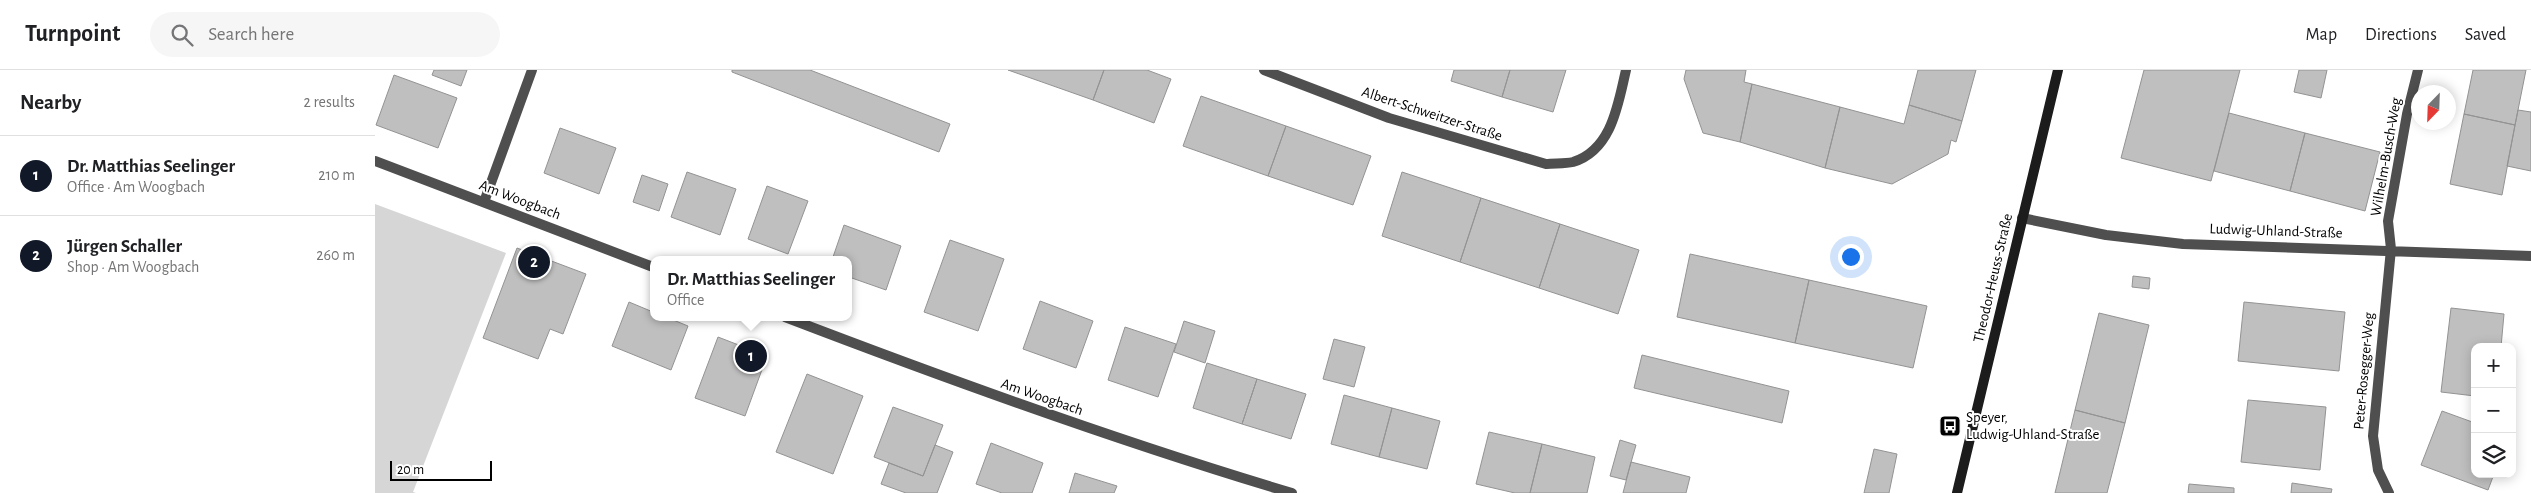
<!DOCTYPE html>
<html lang="en">
<head>
<meta charset="utf-8">
<style>
  body { margin:0; font-family:"Alegreya Sans",sans-serif; background:#f6f6f6; color:#202124 }
  .controls { position:absolute; right:15px; bottom:15px; display:grid; overflow:hidden; border-radius:10px; box-shadow:0 2px 12px #0003 }
  .controls button { width:45px; height:45px; display:grid; place-items:center; padding:0; border:0; border-bottom:1px solid #e0e0e0; background:#fff; color:#202124; font:25px sans-serif }
  .compass { position:absolute; left:2036px; top:15px; width:45px; height:45px; border-radius:50%; background:#fff; box-shadow:0 2px 12px #0003; rotate:203deg }
  .scale { position:absolute; left:15px; bottom:12px; width:102px; box-sizing:border-box; padding-left:5px; border:2px solid #000; border-top:0; font-size:14px; line-height:18px; white-space:nowrap; color:#000; -webkit-text-stroke:4px #fff; paint-order:stroke }
  .you { position:absolute; left:1475px; top:186px; width:18px; height:18px; margin:-12px; border:4px solid #fff; border-radius:50%; background:#1a73e8; box-shadow:0 0 0 8px #1a73e833 }
  .badge { display:grid; place-items:center; width:32px; height:32px; border-radius:50%; background:#111827; color:#fff; font-size:16px; font-weight:700 }
  .pin { position:absolute; translate:-50% -50%; border:2px solid #fff; box-shadow:0 1px 5px #0006 }
  .popup { position:absolute; left:275px; top:186px; width:202px; height:65px; box-sizing:border-box; display:grid; place-content:center; border-radius:10px; background:#fff; filter:drop-shadow(0 1px 4px #0005); font-size:16px; white-space:nowrap; color:#757577 }
  .popup b { font-size:19px; color:#202124 }
  .popup::after { content:''; position:absolute; left:50%; top:100%; margin-left:-10px; border:10px solid transparent; border-top-color:#fff }
  .list { margin:0; padding:0; list-style:none }
  h2 { display:flex; justify-content:space-between; align-items:center; height:65px; margin:0; padding:0 20px; font-size:21px }
  h2 small { font-size:16px; font-weight:400; color:#757577 }
  .list li { display:grid; grid-template-columns:32px 1fr auto; gap:15px; align-items:center; box-sizing:border-box; height:80px; padding:0 20px; border-top:1px solid #e0e0e0 }
  .list b { display:block; font-size:19px; white-space:nowrap }
  .list p { margin:0; font-size:16px; white-space:nowrap; color:#757577 }
  .list em { font-size:16px; font-style:normal; color:#757577 }
  .icon { flex:none; width:28px; height:28px; fill:none; stroke:currentColor; stroke-width:2; stroke-linecap:round; stroke-linejoin:round }
  .map { position:relative; flex:none; width:2156px; height:423px; overflow:hidden }
  header { display:flex; align-items:center; gap:30px; box-sizing:border-box; height:70px; padding:0 25px; background:#fff; border-bottom:1px solid #e0e0e0 }
  header strong { font-size:24px }
  nav { display:flex; gap:28px; margin-inline-start:auto; font-size:18px }
  .search { width:350px; height:45px; background:#f6f6f6; display:flex; align-items:center; gap:12px; box-sizing:border-box; padding:0 18px; border-radius:28px; color:#757577; font-size:19px }
  main { display:flex }
  aside { flex:1; background:#fff }
  .map>svg:first-child { display:block }
</style>
</head>
<body>
<header>
<strong>Turnpoint</strong>
<div class="search"><svg class="icon" aria-label="search" viewBox="0 0 24 24"><circle cx="10" cy="10" r="6"/><path d="M15 15l6 6"/></svg>Search here</div>
<nav><a>Map</a><a>Directions</a><a>Saved</a></nav>
</header>
<main>
<aside>
<h2>Nearby<small>2 results</small></h2>
<ul class="list">
<li><span class="badge">1</span><div><b>Dr. Matthias Seelinger</b><p>Office · Am Woogbach</p></div><em>210 m</em></li>
<li><span class="badge">2</span><div><b>Jürgen Schaller</b><p>Shop · Am Woogbach</p></div><em>260 m</em></li>
</ul>
</aside>
<div class="map">
<svg width="2156" height="423" viewBox="0 0 2156 423">
  <rect width="100%" height="100%" fill="#fff"/>
  <path fill="#d6d6d6" d="M0 134 131 183 38 422 41 423H0Z"/>
  <path fill="#bfbfbf" stroke="#939393" d="M59 0H92L86 16 57 5Z
    M357 0H435L575 54 564 82 357 2Z
    M633 0H729L718 30Z
    M729 0H772L796 9 779 53 718 30Z
    M1135 0 1127 27 1076 11 1079 0Z
    M1135 0H1191L1178 42 1127 27Z
    M1311 0H1371L1369 12 1377 14 1365 72 1328 63 1309 9Z
    M1543 0H1601L1587 51 1534 35Z
    M1769 0H1865L1836 111 1746 88Z
    M1924 0H1952L1946 28 1919 22Z
    M2098 0H2151L2140 55 2089 44Z
    M19 5 82 28 63 78 1 55Z
    M1377 14 1465 37 1450 98 1365 72Z
    M826 26 911 56 893 106 808 76Z
    M1534 35 1587 51 1581 72 1576 70 1573 84 1517 114 1450 98 1465 37 1529 54Z
    M2143 40 2156 42V101L2132 96Z
    M1854 43 1930 63 1915 121 1839 101Z
    M2089 44 2140 55 2127 125 2075 114Z
    M911 56 996 86 978 135 893 106Z
    M185 58 241 78 224 124 169 103Z
    M1930 63 2005 82 1990 141 1915 121Z
    M312 102 361 119 345 165 296 147Z
    M1027 102 1106 128 1085 192 1007 166Z
    M267 105 293 114 284 141 258 132Z
    M392 116 433 131 413 184 373 169Z
    M1106 128 1185 154 1164 218 1085 192Z
    M1185 154 1264 180 1243 244 1164 218Z
    M469 155 526 176 511 220 474 207V190H457Z
    M575 170 629 189 603 261 549 242Z
    M142 178 211 204 188 264 175 259 163 289 108 268Z
    M1315 184 1434 210 1420 273 1302 247Z
    M1758 206 1775 208 1774 219 1757 217Z
    M1434 210 1552 236 1538 298 1420 273Z
    M665 231 718 251 701 298 648 279Z
    M254 232 278 242V247H291L313 256 296 300 237 276Z
    M1869 232 1970 242 1964 301 1863 291Z
    M2076 238 2129 244 2126 277H2100V326L2066 322Z
    M1724 243 1774 255 1750 353 1700 340Z
    M809 251 840 261 830 293 799 282Z
    M750 257 801 274 783 327 733 310Z
    M343 267 392 286 370 346 320 328Z
    M959 269 990 277 979 317 948 309Z
    M1267 285 1414 321 1407 353 1259 318Z
    M832 293 882 309 867 354 818 338Z
    M432 304 488 326 458 404 401 382Z
    M882 309 931 324 916 369 867 354Z
    M969 325 1017 338 1004 387 956 374Z
    M1873 330 1951 337 1945 400 1866 392Z
    M518 337 568 355 548 406 499 387Z
    M1017 338 1065 351 1052 399 1004 387Z
    M1700 340 1750 353 1732 423H1680Z
    M2067 341 2100 353V404H2119L2113 420 2046 395Z
    M1114 362 1167 374 1155 423H1140L1101 414Z
    M1245 370 1261 375 1251 410 1235 406Z
    M616 373 668 393 657 423H627L601 414Z
    M1167 374 1220 387 1212 423H1155Z
    M560 375 578 382 562 423H531L506 414 514 393 548 406Z
    M1499 379 1522 384 1514 423H1489Z
    M1256 392 1315 407 1311 423H1248Z
    M700 403 742 416 739 423H694Z
    M1917 413 1957 419 1956 423H1916Z
    M1814 414 1859 418V423H1813Z"/>
  <g fill="none" stroke-linecap="round" stroke-linejoin="round">
    <path stroke="#4f4f4f" stroke-width="10" d="M889 0 1014 48 1171 94C1179 93 1190 94 1198 92 1237 80 1243 34 1251 0
      M0 91 278 197
      M109 132 157 0
      M1647 148 1731 165 1808 174 2156 186
      M410 247C577 311 745 372 917 423
      M2014 423 2003 400 1998 366 2016 179 2013 151 2032 44 2043 0"/>
    <path stroke="#1c1c1c" stroke-width="10" d="M1582 423 1683 0"/>
  </g>
  <defs>
    <g id="bus-square" transform="scale(1.125)"><rect x="-9" y="-9" width="18" height="18" rx="4" fill="#000" stroke="#fff"/><path d="M-5-6H5V4H4V6H2V4H-2V6H-4V4H-5ZM-3.5-4V0h7V-4ZM-3.5 1.2v1.5H-2V1.2ZM2 1.2v1.5H3.5V1.2Z" fill="#fff"/></g>
  </defs>
  <g fill-rule="evenodd">
    <use href="#bus-square" x="1575" y="356"/>
  </g>
  <g text-anchor="middle" dominant-baseline="central" stroke-width="4" stroke-linejoin="round" paint-order="stroke">
    <g font-size="15" fill="#000" stroke="#fff">
      <text transform="translate(1057 44) rotate(18)">Albert-Schweitzer-Straße</text>
      <text transform="translate(2011 87) rotate(-80)">Wilhelm-Busch-Weg</text>
      <text transform="translate(145 130) rotate(21)">Am Woogbach</text>
      <text transform="translate(1901 161) rotate(2)">Ludwig-Uhland-Straße</text>
      <text transform="translate(1618 208) rotate(-77)">Theodor-Heuss-Straße</text>
      <text transform="translate(1989 301) rotate(-85)">Peter-Rosegger-Weg</text>
      <text transform="translate(667 327) rotate(19)">Am Woogbach</text>
    </g>
    <g font-size="15" fill="#000" stroke="#fff" text-anchor="start">
      <text x="1591" y="347">Speyer,<tspan x="1591" dy="17">Ludwig-Uhland-Straße</tspan></text>
    </g>
  </g>
</svg>
<div class="controls">
<button>+</button>
<button>−</button>
<button><svg class="icon" aria-label="layers" viewBox="0 0 24 24"><path d="M12 4l9 5-9 5-9-5zM3 14l9 5 9-5"/></svg></button>
</div>
<svg class="compass" viewBox="-18 -18 36 36"><path d="M0-13l5 13h-10z" fill="#e53935"/><path d="M0 13l5-13h-10z" fill="#757577"/></svg>
<div class="scale">20 m</div>
<div class="you"></div>
<div class="pin badge" style="left:376px;top:286px">1</div>
<div class="popup"><b>Dr. Matthias Seelinger</b>Office</div>
<div class="pin badge" style="left:159px;top:192px">2</div>
</div>
</main>
</body>
</html>
